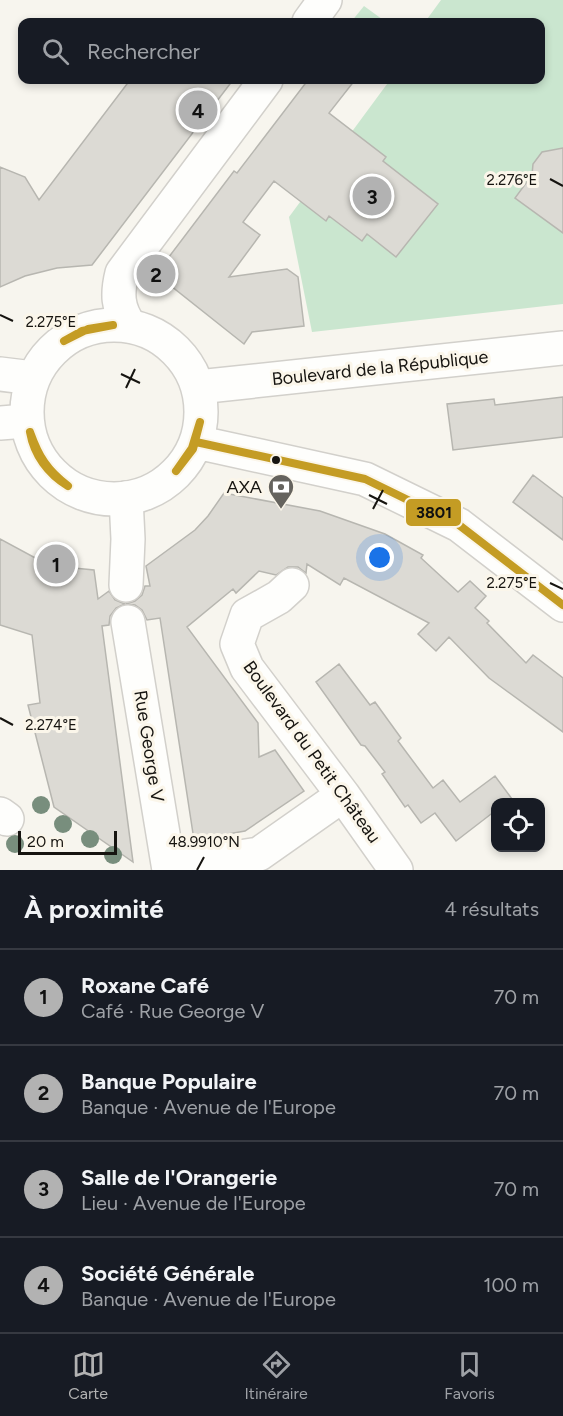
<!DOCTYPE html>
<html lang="fr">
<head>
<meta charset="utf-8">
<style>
  body { margin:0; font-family:Figtree,sans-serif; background:#20242c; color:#f1f3f6 }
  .controls { position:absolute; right:18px; bottom:18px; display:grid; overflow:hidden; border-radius:12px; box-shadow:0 3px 9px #0003 }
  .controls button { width:54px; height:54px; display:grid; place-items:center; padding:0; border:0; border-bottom:2px solid #363941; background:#171b24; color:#f1f3f6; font:30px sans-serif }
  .scale { position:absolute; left:18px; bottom:15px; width:99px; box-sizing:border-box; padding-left:6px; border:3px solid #161410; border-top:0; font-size:16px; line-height:21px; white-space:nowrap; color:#161410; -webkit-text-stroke:4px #fbf6ea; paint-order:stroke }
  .you { position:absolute; left:380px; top:558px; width:21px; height:21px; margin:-15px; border:4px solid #fff; border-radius:50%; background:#1a73e8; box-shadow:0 0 0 9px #1a73e833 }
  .badge { display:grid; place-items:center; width:39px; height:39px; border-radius:50%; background:#b2b2b2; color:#111; font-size:20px; font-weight:700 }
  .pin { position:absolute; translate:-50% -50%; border:3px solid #fff; box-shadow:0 2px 6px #0006 }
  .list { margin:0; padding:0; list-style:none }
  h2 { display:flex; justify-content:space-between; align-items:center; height:78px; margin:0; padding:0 24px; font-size:26px }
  h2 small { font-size:20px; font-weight:400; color:#9ea1a6 }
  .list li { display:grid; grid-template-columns:39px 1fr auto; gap:18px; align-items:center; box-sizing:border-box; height:96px; padding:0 24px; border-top:2px solid #363941 }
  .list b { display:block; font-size:22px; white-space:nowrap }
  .list p { margin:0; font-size:20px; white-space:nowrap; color:#9ea1a6 }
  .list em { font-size:20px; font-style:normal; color:#9ea1a6 }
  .icon { flex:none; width:33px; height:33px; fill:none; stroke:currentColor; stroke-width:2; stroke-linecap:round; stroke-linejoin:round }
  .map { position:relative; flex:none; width:563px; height:870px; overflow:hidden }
  .search { position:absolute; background:#171b24; box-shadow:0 3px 9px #0003; left:18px; right:18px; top:18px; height:66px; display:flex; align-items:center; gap:15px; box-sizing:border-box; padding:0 21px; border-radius:12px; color:#9ea1a6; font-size:22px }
  .sheet { height:462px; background:#171b24 }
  nav { display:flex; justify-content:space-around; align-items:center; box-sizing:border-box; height:84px; border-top:2px solid #363941; background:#171b24; font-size:16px; color:#9ea1a6 }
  nav a { display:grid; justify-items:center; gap:3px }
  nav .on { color:#b2b2b2 }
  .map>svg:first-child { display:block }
</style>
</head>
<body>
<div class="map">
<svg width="563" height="870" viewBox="0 0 563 870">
  <rect width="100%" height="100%" fill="#f7f5ee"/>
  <path fill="#cae6cf" d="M441 0H563V304L312 332 289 217 390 80H540V22H425Z
    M364 6 386 22H351Z"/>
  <path fill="#dcdad4" stroke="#b7b6b0" stroke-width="1.5" d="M130 80H233L92 265 57 268 25 276 0 287V167L25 177 39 200Z
    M308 80H355L329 113 386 157 383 161 438 204 396 257 367 234 362 241 329 216 326 221 274 181 243 222 260 235 229 277 287 269 298 277 304 326 252 332 244 344 156 274 234 171 237 173Z
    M563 148V233L515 198 532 175 533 164 542 152Z
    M563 397V437L453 450 447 404 494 399 495 405Z
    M533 475 563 498V540L513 502Z
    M224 493 320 511 385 534 423 555 421 558 458 592 470 581 486 596 475 608 489 621 487 623 526 663 533 655 563 678V732L489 678 449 637 436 651 418 634 429 623 344 578 340 585 307 564 306 573 298 567H288L276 575 259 571 236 593 233 589 187 627 258 723 259 757 275 750 304 791 245 831 194 840 160 618 147 620 142 610 135 605 126 604 135 601 142 595 145 586H150L146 566 195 530 208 516Z
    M0 539 39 560 74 568 94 570 98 599 109 591 115 600 125 604 116 608 110 616 109 625 102 626 133 862 54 807 28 705 40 703 32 635 0 625Z
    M339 664 370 705 375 702 401 738 398 741 433 788 443 780 460 802 495 776 512 799 507 802H495V811L456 841 435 813 421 823 408 805 405 807 382 774 385 772 365 746 361 745 316 682Z"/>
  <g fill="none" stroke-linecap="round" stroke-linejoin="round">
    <g stroke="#d2d0cb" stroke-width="36">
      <path id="minor" d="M309 22 325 0
        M130 326C117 308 117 293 122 273L266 80
        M198 387 563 348
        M0 423 26 421
        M126 585 128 539 126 498
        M292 585 279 597 247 615 237 644 247 668 343 795 396 870
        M128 622 169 870
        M0 814 7 819
        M169 868 259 854 343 795"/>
    </g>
    <g stroke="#d2d0cb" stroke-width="36">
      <path id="major" d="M27 412a87 87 0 1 1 174 0a87 87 0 1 1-174 0Z
        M0 374 33 378
        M196 442 365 479 459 525 563 605"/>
    </g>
    <use href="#minor" stroke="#fefefc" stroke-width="33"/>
    <use href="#major" stroke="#fefefc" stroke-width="33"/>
    <g stroke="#fbf6ea" stroke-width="12">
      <path id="bus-1" d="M64 341 82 331 113 325
        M64 341 88 329 113 325
        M30 432C39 457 47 470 68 486
        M30 432C34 455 48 474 68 486
        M196 442 365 479 459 525 563 605
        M176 471 192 448 200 422
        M176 471 193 449 200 422"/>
    </g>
    <use href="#bus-1" stroke="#c49c24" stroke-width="8"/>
  </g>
  <g fill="#788e7d">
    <circle cx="41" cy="805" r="9"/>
    <circle cx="63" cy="824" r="9"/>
    <circle cx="90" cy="839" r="9"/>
    <circle cx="15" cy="844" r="9"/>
    <circle cx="113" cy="855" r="9"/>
  </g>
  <path fill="none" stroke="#161410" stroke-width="2" d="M550 179 563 186M0 315 13 321M121 374 140 383M126 388 135 369M369 495 387 504M373 509 383 490M550 583 563 589M0 718 13 725M197 870 204 857"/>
  <defs>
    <g id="bank-pin" transform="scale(1.35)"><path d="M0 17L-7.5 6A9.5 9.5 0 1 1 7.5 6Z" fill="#65635e" stroke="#fbf6ea"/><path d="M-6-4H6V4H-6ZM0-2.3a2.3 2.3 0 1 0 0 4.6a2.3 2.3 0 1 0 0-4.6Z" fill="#fff"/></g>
  </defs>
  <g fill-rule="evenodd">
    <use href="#bank-pin" x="281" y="487"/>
  </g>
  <circle fill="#161410" stroke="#fbf6ea" stroke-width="2" cx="276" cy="460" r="5"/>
  <g text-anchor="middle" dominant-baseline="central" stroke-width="6" stroke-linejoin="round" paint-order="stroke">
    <g font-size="18" fill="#161410" stroke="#fbf6ea">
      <text transform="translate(380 368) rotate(-6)">Boulevard de la République</text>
      <text transform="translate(149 746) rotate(81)">Rue George V</text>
      <text transform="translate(312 752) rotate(54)">Boulevard du Petit Château</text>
    </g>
    <g font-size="18" fill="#161410" stroke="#fbf6ea" text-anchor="end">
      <text x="262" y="487">AXA</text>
    </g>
  </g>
  <g font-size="15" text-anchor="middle" fill="#161410" stroke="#fbf6ea" stroke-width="6" stroke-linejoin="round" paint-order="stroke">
    <text x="512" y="185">2.276°E</text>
    <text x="51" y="327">2.275°E</text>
    <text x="512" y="588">2.275°E</text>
    <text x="51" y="730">2.274°E</text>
    <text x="204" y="847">48.9910°N</text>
  </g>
  <rect stroke="#fbf6ea" stroke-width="2" x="405" y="498" width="57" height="29" rx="6" fill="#c49c24"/>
  <g font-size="16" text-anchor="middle" font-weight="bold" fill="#111">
    <text x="434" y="518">3801</text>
  </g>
</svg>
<div class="controls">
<button><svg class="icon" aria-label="locate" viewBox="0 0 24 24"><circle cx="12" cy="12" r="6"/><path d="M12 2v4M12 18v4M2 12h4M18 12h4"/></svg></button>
</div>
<div class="scale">20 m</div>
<div class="you"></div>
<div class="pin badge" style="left:56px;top:564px">1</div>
<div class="pin badge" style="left:156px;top:274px">2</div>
<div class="pin badge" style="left:372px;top:196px">3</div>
<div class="pin badge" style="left:198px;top:110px">4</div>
<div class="search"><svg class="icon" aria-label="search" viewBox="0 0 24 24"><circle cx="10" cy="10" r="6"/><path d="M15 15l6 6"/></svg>Rechercher</div>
</div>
<section class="sheet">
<h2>À proximité<small>4 résultats</small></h2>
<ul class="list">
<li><span class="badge">1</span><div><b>Roxane Café</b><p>Café · Rue George V</p></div><em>70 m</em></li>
<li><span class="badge">2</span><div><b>Banque Populaire</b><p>Banque · Avenue de l'Europe</p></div><em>70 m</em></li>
<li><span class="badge">3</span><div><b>Salle de l'Orangerie</b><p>Lieu · Avenue de l'Europe</p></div><em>70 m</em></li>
<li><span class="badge">4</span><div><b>Société Générale</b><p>Banque · Avenue de l'Europe</p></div><em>100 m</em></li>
</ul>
</section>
<nav>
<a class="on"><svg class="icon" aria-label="map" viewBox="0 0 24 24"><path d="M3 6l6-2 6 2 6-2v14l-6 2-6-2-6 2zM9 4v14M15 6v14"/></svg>Carte</a>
<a><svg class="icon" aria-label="directions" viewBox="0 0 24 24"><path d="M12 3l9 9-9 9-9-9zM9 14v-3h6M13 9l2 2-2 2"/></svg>Itinéraire</a>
<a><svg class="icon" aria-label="saved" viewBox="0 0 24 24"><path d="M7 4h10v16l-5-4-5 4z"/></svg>Favoris</a>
</nav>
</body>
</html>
